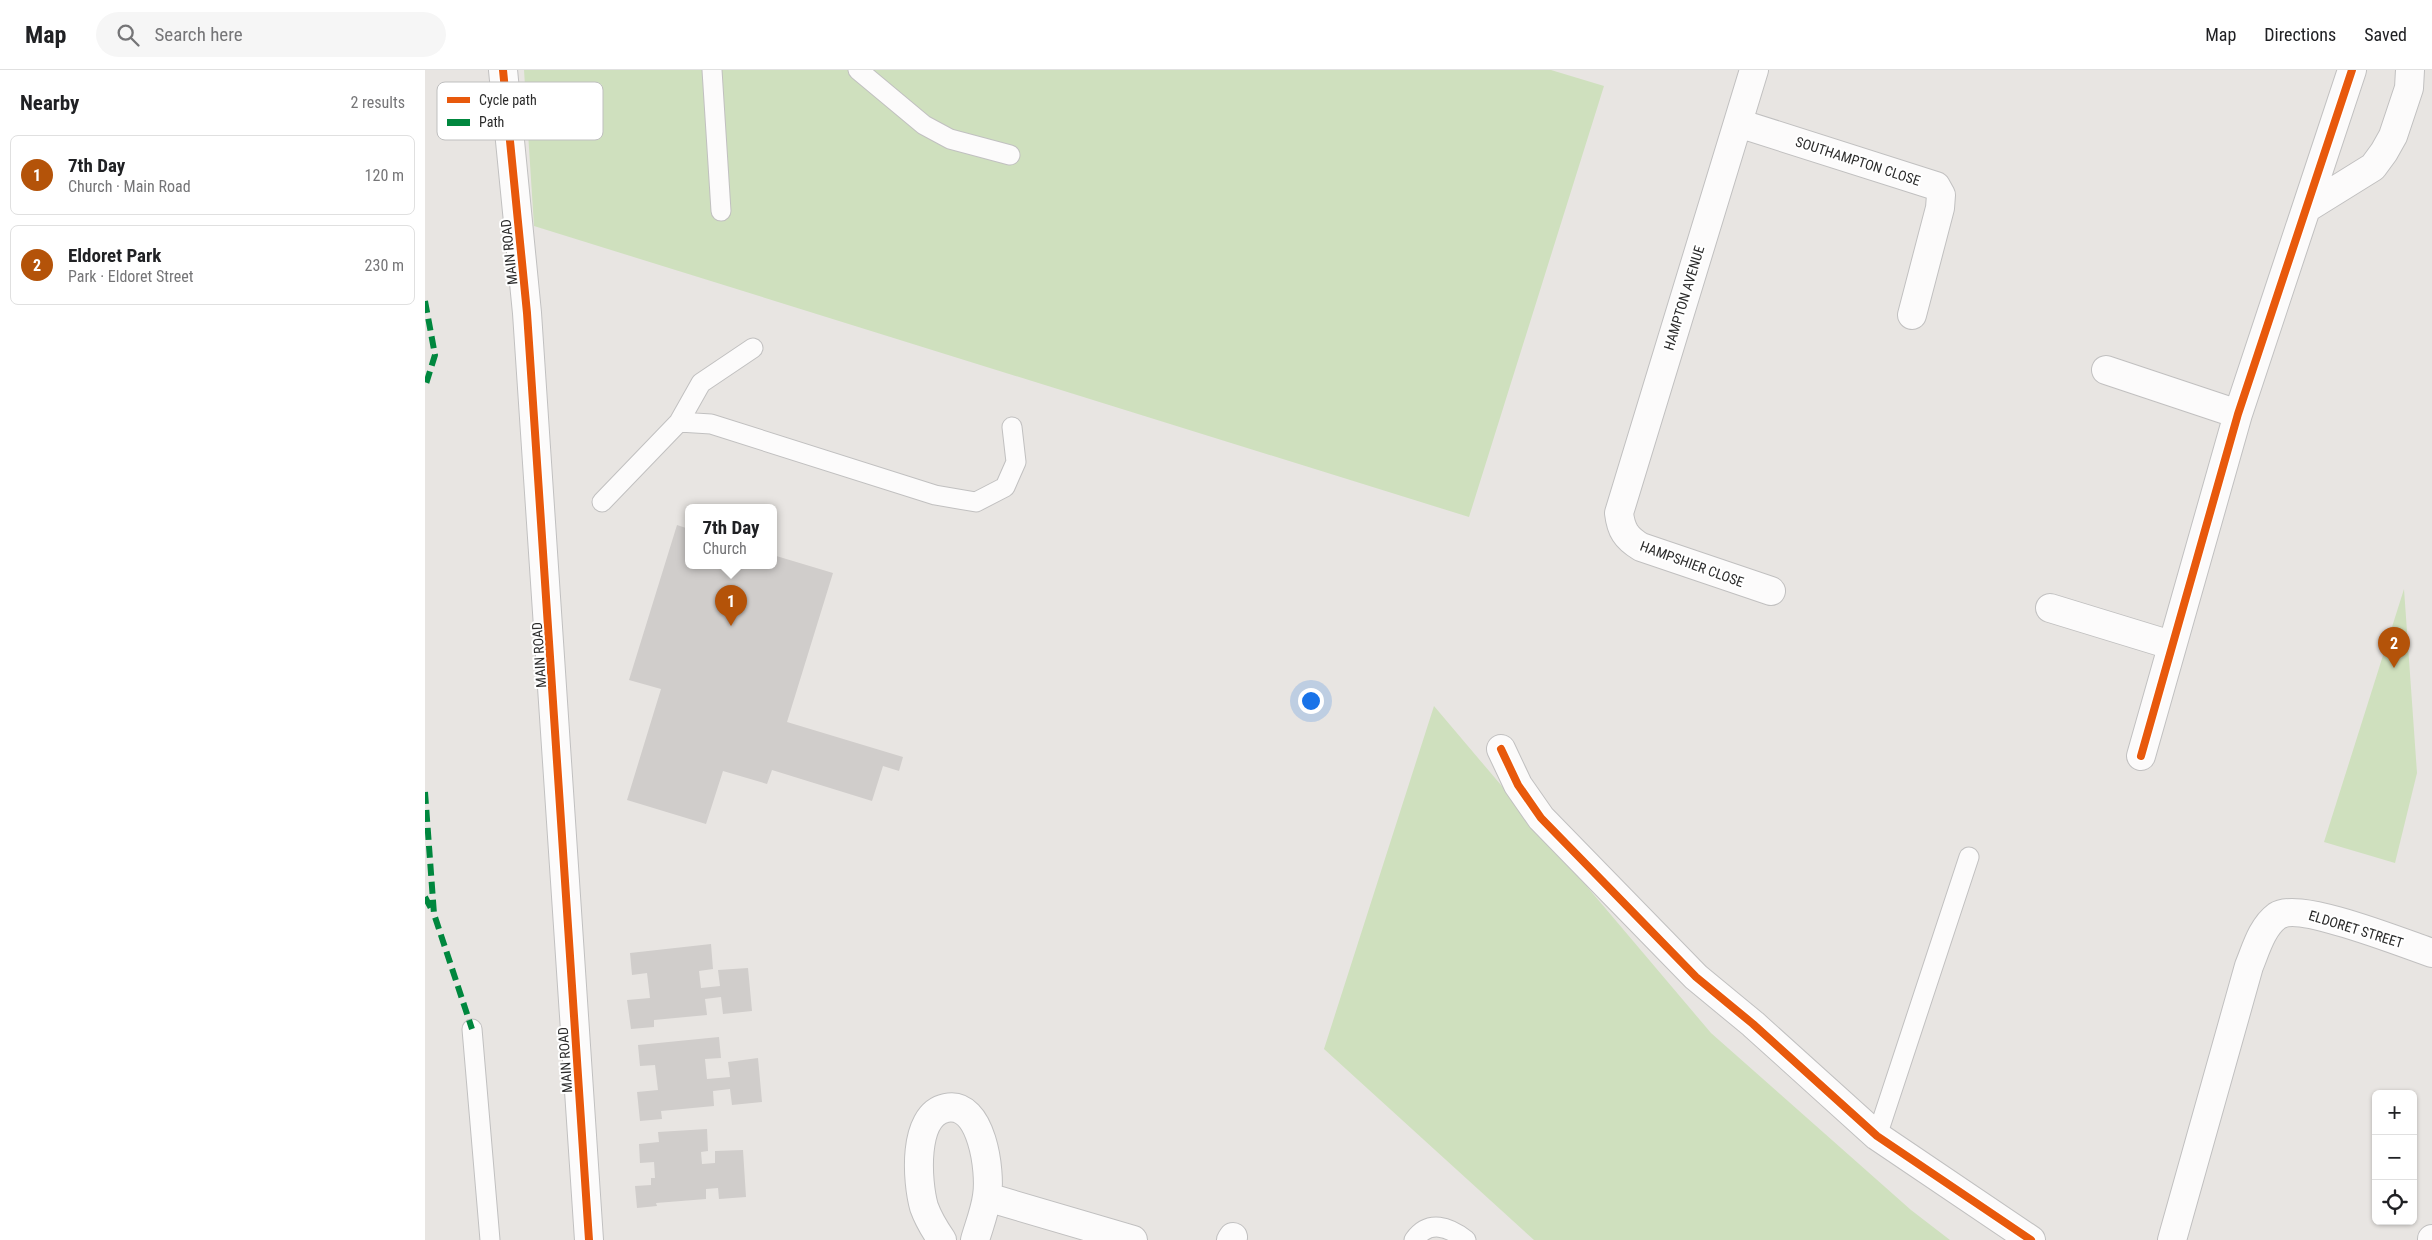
<!DOCTYPE html>
<html lang="en">
<head>
<meta charset="utf-8">
<style>
  body { margin:0; font-family:"Roboto Condensed",sans-serif; background:#f6f6f6; color:#202124 }
  .controls { position:absolute; right:15px; bottom:15px; display:grid; overflow:hidden; border-radius:8px; box-shadow:0 1px 4px #0004 }
  .controls button { width:45px; height:45px; display:grid; place-items:center; padding:0; border:0; border-bottom:1px solid #e0e0e0; background:#fff; color:#202124; font:25px sans-serif }
  .you { position:absolute; left:885px; top:630px; width:18px; height:18px; margin:-12px; border:4px solid #fff; border-radius:50%; background:#1a73e8; box-shadow:0 0 0 8px #1a73e833 }
  .badge { display:grid; place-items:center; width:32px; height:32px; border-radius:50%; background:#b45309; color:#fff; font-size:16px; font-weight:700 }
  .pin { position:absolute; translate:-50% -41px; filter:drop-shadow(0 1px 2px #0008) }
  .pin::after { content:''; position:absolute; top:26px; width:18px; height:15px; background:inherit; clip-path:polygon(0 0,100% 0,50% 100%) }
  .popup { position:absolute; left:260px; top:434px; width:92px; height:65px; box-sizing:border-box; display:grid; place-content:center; border-radius:8px; background:#fff; filter:drop-shadow(0 1px 4px #0005); font-size:16px; white-space:nowrap; color:#757577 }
  .popup b { font-size:19px; color:#202124 }
  .popup::after { content:''; position:absolute; left:50%; top:100%; margin-left:-10px; border:10px solid transparent; border-top-color:#fff }
  .list { margin:0; padding:0; list-style:none }
  h2 { display:flex; justify-content:space-between; align-items:center; height:65px; margin:0; padding:0 20px; font-size:21px }
  h2 small { font-size:16px; font-weight:400; color:#757577 }
  .list li { display:grid; grid-template-columns:32px 1fr auto; gap:15px; align-items:center; box-sizing:border-box; height:80px; margin:0 10px 10px; padding:0 10px; border:1px solid #e0e0e0; border-radius:8px }
  .list b { display:block; font-size:19px; white-space:nowrap }
  .list p { margin:0; font-size:16px; white-space:nowrap; color:#757577 }
  .list em { font-size:16px; font-style:normal; color:#757577 }
  .icon { flex:none; width:28px; height:28px; fill:none; stroke:currentColor; stroke-width:2; stroke-linecap:round; stroke-linejoin:round }
  .map { position:relative; flex:none; width:2007px; height:1170px; overflow:hidden }
  header { display:flex; align-items:center; gap:30px; box-sizing:border-box; height:70px; padding:0 25px; background:#fff; border-bottom:1px solid #e0e0e0 }
  header strong { font-size:24px }
  nav { display:flex; gap:28px; margin-inline-start:auto; font-size:18px }
  .search { width:350px; height:45px; background:#f6f6f6; display:flex; align-items:center; gap:12px; box-sizing:border-box; padding:0 18px; border-radius:28px; color:#757577; font-size:19px }
  main { display:flex }
  aside { flex:1; background:#fff }
  .map>svg:first-child { display:block }
</style>
</head>
<body>
<header>
<strong>Map</strong>
<div class="search"><svg class="icon" aria-label="search" viewBox="0 0 24 24"><circle cx="10" cy="10" r="6"/><path d="M15 15l6 6"/></svg>Search here</div>
<nav><a>Map</a><a>Directions</a><a>Saved</a></nav>
</header>
<main>
<aside>
<h2>Nearby<small>2 results</small></h2>
<ul class="list">
<li><span class="badge">1</span><div><b>7th Day</b><p>Church · Main Road</p></div><em>120 m</em></li>
<li><span class="badge">2</span><div><b>Eldoret Park</b><p>Park · Eldoret Street</p></div><em>230 m</em></li>
</ul>
</aside>
<div class="map">
<svg width="2007" height="1170" viewBox="0 0 2007 1170">
  <rect width="100%" height="100%" fill="#e8e5e2"/>
  <path fill="#cfe0be" d="M99 0H1126L1179 16 1044 447 109 156Z
    M1979 519 1992 703 1970 793 1899 772Z
    M1009 636 1286 963 1486 1140 1525 1170H1109L899 979Z"/>
  <path fill="#d0cdcb" d="M252 455 264 459V495H348V485L408 503 362 652 478 687 474 701 458 696 447 731 347 700 342 714 298 701 281 754 202 730 236 619 204 610Z
    M286 874 288 899 274 901 276 918 295 916 293 900 323 898 327 941 298 944 296 927 280 929 282 945 229 950V957L206 959 202 930 225 928 222 903 207 905 205 883Z
    M294 967 296 988 280 989 282 1009 305 1007 303 992 333 988 337 1032 307 1035 305 1019 288 1021 289 1036 236 1041 237 1049 215 1051 212 1022 233 1020 230 995 215 996 213 975Z
    M282 1059 283 1081 276 1082 277 1094 290 1093V1081L318 1080 321 1127 294 1129 293 1118 281 1119V1129L231 1133 232 1136 212 1138 210 1116 226 1115V1108H230L229 1092 215 1093 214 1074 234 1072 233 1062Z"/>
  <g fill="none" stroke-linecap="round" stroke-linejoin="round">
    <g stroke="#c1c0c0" stroke-width="21">
      <path id="lane" d="M287 0 296 141
        M433 0 499 55 525 69 585 85
        M254 352 276 313 328 278
        M177 432 254 352 286 354 510 425 551 432 580 417 591 392 587 357
        M47 959 65 1170
        M1452 1066 1544 787
        M989 1170C1004 1149 1024 1157 1041 1170"/>
    </g>
    <g stroke="#c1c0c0" stroke-width="30">
      <path id="street" d="M1329 0 1194 443C1196 460 1201 468 1216 477L1346 521
        M1313 53 1511 116 1516 125 1515 138 1487 245
        M1882 138 1948 97 1959 82 1968 66 1984 18 1985 0
        M1681 300 1813 344
        M1625 538 1746 575
        M1076 679 1093 715 1116 748 1271 907 1328 954 1452 1066 1606 1170
        M1716 686 1813 344 1927 0
        M562 1127 708 1170
        M517 1170C510 1160 503 1148 499 1137 492 1112 487 1045 521 1038 557 1030 566 1102 562 1126 560 1141 554 1156 550 1170
        M806 1170 808 1167
        M1747 1170 1824 896C1831 879 1837 857 1852 846 1874 831 1980 874 2007 883
        M2007 1170V1169"/>
    </g>
    <g stroke="#c1c0c0" stroke-width="30">
      <path id="secondary" d="M78 0 102 243 164 1170"/>
    </g>
    <use href="#lane" stroke="#fcfbfb" stroke-width="19"/>
    <use href="#street" stroke="#fcfbfb" stroke-width="28"/>
    <use href="#secondary" stroke="#fcfbfb" stroke-width="28"/>
    <path stroke="#00873e" stroke-width="6" stroke-dasharray="12 6" stroke-linecap="butt" d="M0 231 10 285 0 317
      M0 722 9 844 47 959
      M0 827 8 842"/>
    <g stroke="#fff" stroke-width="11">
      <path id="cycleway" d="M78 0 102 243 164 1170
        M1076 679 1093 715 1116 748 1271 907 1328 954 1452 1066 1606 1170
        M1716 686 1813 344 1927 0"/>
    </g>
    <use href="#cycleway" stroke="#e8590c" stroke-width="8"/>
  </g>
  <g text-anchor="middle" dominant-baseline="central" stroke-width="4" stroke-linejoin="round" paint-order="stroke">
    <g font-size="14" fill="#2b2b2b" stroke="#fff">
      <text transform="translate(1433 91) rotate(18)">SOUTHAMPTON CLOSE</text>
      <text transform="translate(84 182) rotate(-96)">MAIN ROAD</text>
      <text transform="translate(1259 228) rotate(-73)">HAMPTON AVENUE</text>
      <text transform="translate(1267 494) rotate(20)">HAMPSHIER CLOSE</text>
      <text transform="translate(114 585) rotate(-94)">MAIN ROAD</text>
      <text transform="translate(1931 859) rotate(17)">ELDORET STREET</text>
      <text transform="translate(140 990) rotate(-94)">MAIN ROAD</text>
    </g>
  </g>
  <rect x="12" y="12" width="166" height="58" rx="8" fill="#fff" stroke="#bfbfbf" stroke-width="1"/>
  <rect x="22" y="27" width="23" height="6" fill="#e8590c"/>
  <rect x="22" y="49" width="23" height="7" fill="#00873e"/>
  <g font-size="14" fill="#2b2b2b">
    <text x="54" y="35">Cycle path</text>
    <text x="54" y="57">Path</text>
  </g>
</svg>
<div class="controls">
<button>+</button>
<button>−</button>
<button><svg class="icon" aria-label="locate" viewBox="0 0 24 24"><circle cx="12" cy="12" r="6"/><path d="M12 2v4M12 18v4M2 12h4M18 12h4"/></svg></button>
</div>
<div class="you"></div>
<div class="pin badge" style="left:306px;top:556px">1</div>
<div class="popup"><b>7th Day</b>Church</div>
<div class="pin badge" style="left:1969px;top:598px">2</div>
</div>
</main>
</body>
</html>
